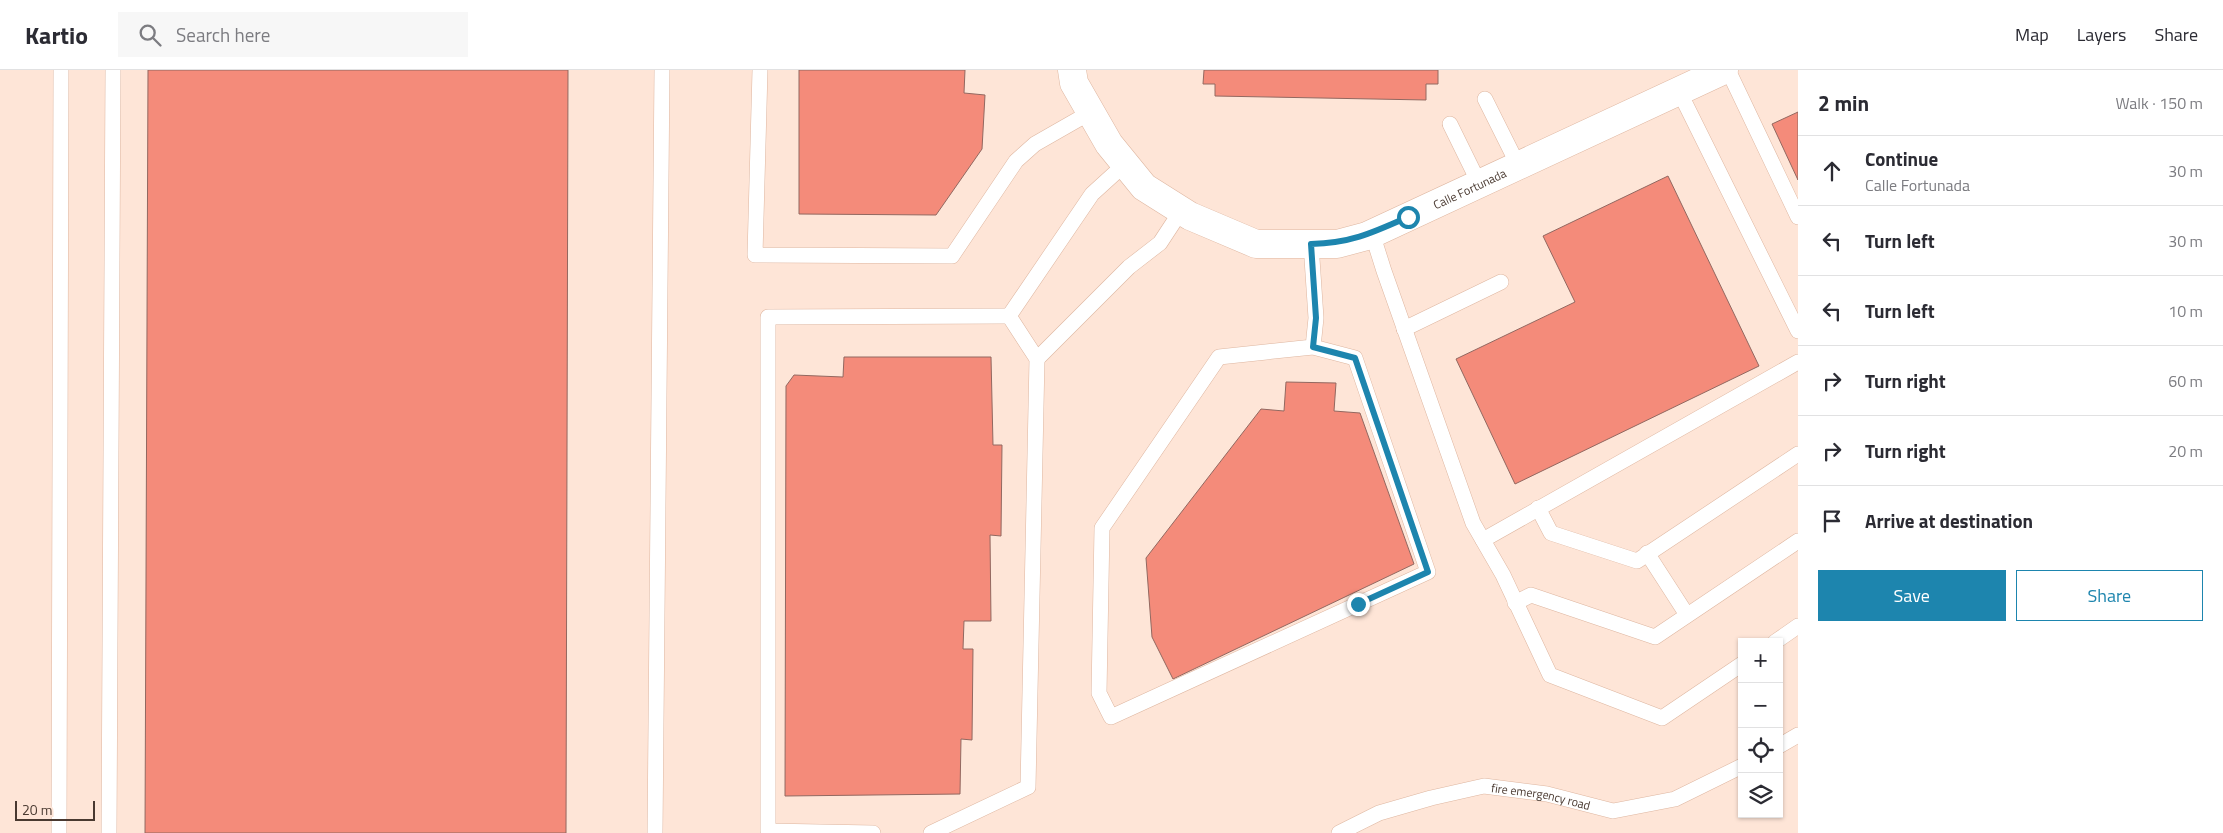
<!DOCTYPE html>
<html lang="en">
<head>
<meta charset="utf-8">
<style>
  body { margin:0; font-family:"Titillium Web",sans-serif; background:#f7f7f7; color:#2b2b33 }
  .controls { position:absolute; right:15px; bottom:15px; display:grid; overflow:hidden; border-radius:0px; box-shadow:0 1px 4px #0004 }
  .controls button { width:45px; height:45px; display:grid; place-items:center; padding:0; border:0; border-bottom:1px solid #e1e1e2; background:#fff; color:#2b2b33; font:25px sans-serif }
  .scale { position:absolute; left:15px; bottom:12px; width:80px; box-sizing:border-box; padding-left:5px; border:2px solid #493930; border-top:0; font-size:14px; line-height:18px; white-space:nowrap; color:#493930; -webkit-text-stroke:4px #fee5d7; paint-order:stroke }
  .stop { position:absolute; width:15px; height:15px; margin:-11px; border:4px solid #1d85ae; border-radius:50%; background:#fff }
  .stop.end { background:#1d85ae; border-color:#fff; box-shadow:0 1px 5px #0008 }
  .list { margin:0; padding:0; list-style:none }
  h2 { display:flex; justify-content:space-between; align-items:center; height:65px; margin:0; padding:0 20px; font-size:21px }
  h2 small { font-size:16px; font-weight:400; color:#7c7c81 }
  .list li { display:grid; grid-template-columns:32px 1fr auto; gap:15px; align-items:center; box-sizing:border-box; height:70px; padding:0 20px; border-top:1px solid #e1e1e2 }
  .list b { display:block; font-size:19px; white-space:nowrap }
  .list p { margin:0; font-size:16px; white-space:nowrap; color:#7c7c81 }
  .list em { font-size:16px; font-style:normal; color:#7c7c81 }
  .actions { display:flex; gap:10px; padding:15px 20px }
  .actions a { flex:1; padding:11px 0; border:1px solid #1d85ae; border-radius:0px; text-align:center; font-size:18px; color:#1d85ae }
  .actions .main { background:#1d85ae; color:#fff }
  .icon { flex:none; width:28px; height:28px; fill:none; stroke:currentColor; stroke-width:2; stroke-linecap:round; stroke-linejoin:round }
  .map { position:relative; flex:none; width:1798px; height:763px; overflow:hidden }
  header { display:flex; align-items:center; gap:30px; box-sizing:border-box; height:70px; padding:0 25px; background:#fff; border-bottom:1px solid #e1e1e2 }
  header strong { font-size:24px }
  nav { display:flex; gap:28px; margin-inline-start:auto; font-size:18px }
  .search { width:350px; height:45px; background:#f7f7f7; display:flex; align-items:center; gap:12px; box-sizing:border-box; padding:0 18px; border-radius:0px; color:#7c7c81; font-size:19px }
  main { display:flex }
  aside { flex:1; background:#fff }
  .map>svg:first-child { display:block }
</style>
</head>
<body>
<header>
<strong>Kartio</strong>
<div class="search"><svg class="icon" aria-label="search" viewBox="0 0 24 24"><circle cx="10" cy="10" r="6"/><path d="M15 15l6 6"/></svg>Search here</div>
<nav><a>Map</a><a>Layers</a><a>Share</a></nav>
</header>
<main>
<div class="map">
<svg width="1798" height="763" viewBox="0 0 1798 763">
  <rect width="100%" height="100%" fill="#fee5d7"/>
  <path fill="#f48b7a" stroke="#926860" d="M148 0H568L566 763H145Z
    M799 0H965L964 23 985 25 982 79 936 145 799 144Z
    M1204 0H1438V14H1426V30L1215 26V14H1203Z
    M1798 42V110L1772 54Z
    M1668 106 1759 296 1515 414 1456 289 1575 232 1543 166Z
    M844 287H991L993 375H1002L1001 466 990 465 991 551H964L963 579H973L972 670 961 669 960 724 785 726 786 316 794 305 843 307Z
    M1286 312 1336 313 1334 341 1360 343 1414 494 1173 609 1152 567 1146 488 1261 339 1284 341Z"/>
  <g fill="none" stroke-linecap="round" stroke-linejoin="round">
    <g stroke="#deb6a0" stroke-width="16">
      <g id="lane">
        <path d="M760 0 755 185 952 186 1016 91 1035 74 1091 42"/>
        <path d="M1728 0 1798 147"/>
        <path d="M1679 21 1798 261"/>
        <path d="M1485 29 1518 95"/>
        <path d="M1450 54 1479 113"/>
        <path d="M1372 163 1384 201 1473 453 1503 505 1550 605 1662 648 1742 594"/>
        <path d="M1311 174 1316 248 1313 277 1355 288 1428 502 1111 647 1099 623 1102 458 1219 287 1313 277"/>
        <path d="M1009 246 1092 124 1125 94"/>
        <path d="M1404 259 1501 212"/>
        <path d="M1037 289 1129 197 1160 173 1181 141"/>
        <path d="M1538 438 1551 463 1637 491 1798 384"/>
        <path d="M1483 470 1798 292"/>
        <path d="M1647 483 1687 545"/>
        <path d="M1515 533 1531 525 1655 567 1798 471"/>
        <path d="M1775 572 1798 556"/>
        <path d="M1779 676 1798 665"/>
        <path d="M59 763 61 0"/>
        <path d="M109 763 113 0"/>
        <path d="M655 763 662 0"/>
        <path d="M873 763 768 761V247L1009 246"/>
        <path d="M931 763 1028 717 1037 289 1009 246"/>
        <path id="s1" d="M1339 763 1379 743 1431 728 1484 716 1547 724 1613 741 1675 729 1742 696"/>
      </g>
    </g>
    <g stroke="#deb6a0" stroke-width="29">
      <g id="street">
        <path id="s2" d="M1072 0 1074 13 1109 74 1144 117 1190 146 1256 174H1337L1367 166 1724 0"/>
      </g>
    </g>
    <use href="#lane" stroke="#fff" stroke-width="15"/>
    <use href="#street" stroke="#fff" stroke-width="28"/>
  </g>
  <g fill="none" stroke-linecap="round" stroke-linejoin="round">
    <path stroke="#1d85ae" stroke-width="6" d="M1358 534 1428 502 1355 288 1313 277 1316 248 1311 174C1351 173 1372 163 1408 147"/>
  </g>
  <g text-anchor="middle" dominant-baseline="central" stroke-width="5" stroke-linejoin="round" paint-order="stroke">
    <g font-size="12" fill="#493930" stroke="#fee5d7">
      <text stroke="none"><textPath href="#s2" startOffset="490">Calle Fortunada</textPath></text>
      <text stroke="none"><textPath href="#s1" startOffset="211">fire emergency road</textPath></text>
    </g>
  </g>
</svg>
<div class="controls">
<button>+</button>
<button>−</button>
<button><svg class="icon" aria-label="locate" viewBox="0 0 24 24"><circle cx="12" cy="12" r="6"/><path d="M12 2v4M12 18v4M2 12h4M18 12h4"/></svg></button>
<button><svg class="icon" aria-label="layers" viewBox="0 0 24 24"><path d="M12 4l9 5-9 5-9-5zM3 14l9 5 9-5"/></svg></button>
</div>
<div class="scale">20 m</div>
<div class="stop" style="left:1408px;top:147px"></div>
<div class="stop end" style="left:1358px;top:534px"></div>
</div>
<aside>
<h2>2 min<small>Walk · 150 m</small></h2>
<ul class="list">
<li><svg class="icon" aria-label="ahead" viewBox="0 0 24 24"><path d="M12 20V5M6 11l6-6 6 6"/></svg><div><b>Continue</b><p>Calle Fortunada</p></div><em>30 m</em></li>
<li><svg class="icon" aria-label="left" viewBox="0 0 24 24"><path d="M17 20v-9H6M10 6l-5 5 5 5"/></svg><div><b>Turn left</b></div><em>30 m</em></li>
<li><svg class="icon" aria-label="left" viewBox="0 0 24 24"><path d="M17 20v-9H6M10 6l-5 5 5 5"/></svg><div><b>Turn left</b></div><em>10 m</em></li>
<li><svg class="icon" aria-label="right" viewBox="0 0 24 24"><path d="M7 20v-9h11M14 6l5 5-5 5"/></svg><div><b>Turn right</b></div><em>60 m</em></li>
<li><svg class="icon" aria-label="right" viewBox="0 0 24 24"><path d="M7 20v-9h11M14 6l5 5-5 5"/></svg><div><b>Turn right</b></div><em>20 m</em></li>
<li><svg class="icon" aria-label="arrive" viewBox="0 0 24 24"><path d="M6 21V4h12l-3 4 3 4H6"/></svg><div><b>Arrive at destination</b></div></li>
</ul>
<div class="actions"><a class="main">Save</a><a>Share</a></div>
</aside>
</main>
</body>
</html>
